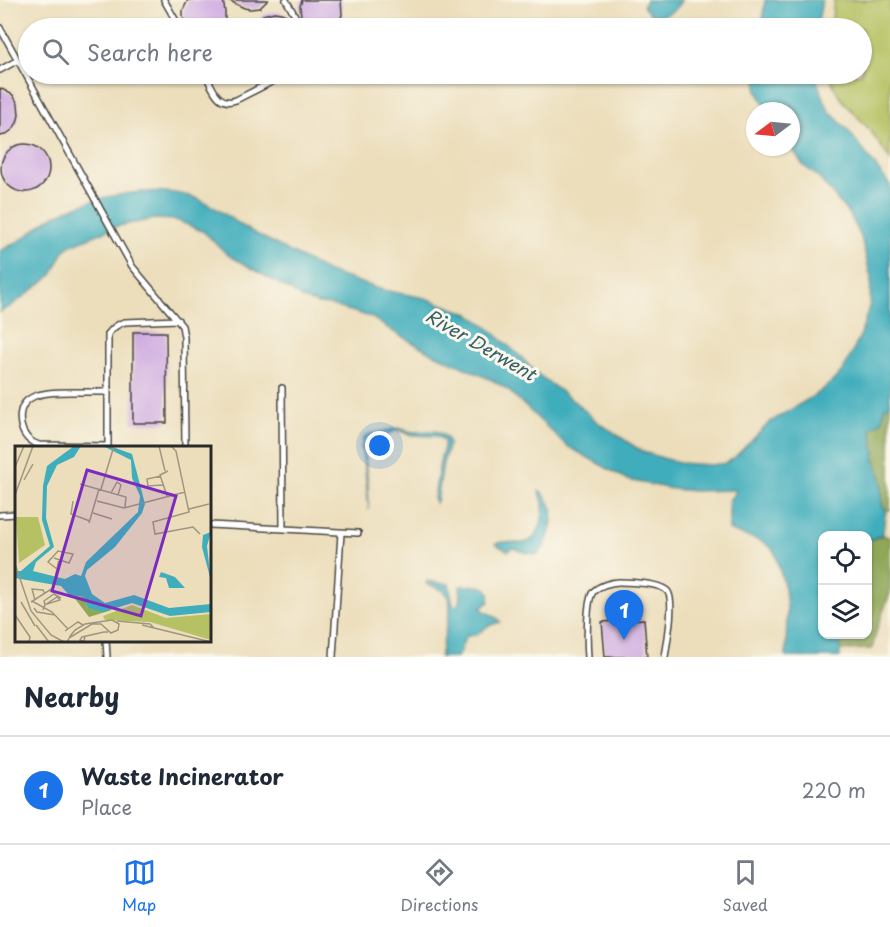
<!DOCTYPE html>
<html lang="en">
<head>
<meta charset="utf-8">
<style>
  body { margin:0; font-family:"Playpen Sans",sans-serif; background:#f6f6f7; color:#1f2937 }
  .controls { position:absolute; right:18px; bottom:18px; display:grid; overflow:hidden; border-radius:12px; box-shadow:0 2px 4px #0004 }
  .controls button { width:54px; height:54px; display:grid; place-items:center; padding:0; border:0; border-bottom:2px solid #e0e1e3; background:#fff; color:#1f2937; font:30px sans-serif }
  .compass { position:absolute; left:746px; top:102px; width:54px; height:54px; border-radius:50%; background:#fff; box-shadow:0 2px 4px #0004; rotate:254deg }
  .you { position:absolute; left:380px; top:446px; width:21px; height:21px; margin:-15px; border:4px solid #fff; border-radius:50%; background:#1a73e8; box-shadow:0 0 0 9px #1a73e833 }
  .badge { display:grid; place-items:center; width:39px; height:39px; border-radius:50%; background:#1a73e8; color:#fff; font-size:20px; font-weight:700 }
  .pin { position:absolute; translate:-50% -50px; filter:drop-shadow(0 2px 3px #0008) }
  .pin::after { content:''; position:absolute; top:32px; width:21px; height:18px; background:inherit; clip-path:polygon(0 0,100% 0,50% 100%) }
  .list { margin:0; padding:0; list-style:none }
  h2 { display:flex; justify-content:space-between; align-items:center; height:78px; margin:0; padding:0 24px; font-size:26px }
  h2 small { font-size:20px; font-weight:400; color:#747a83 }
  .list li { display:grid; grid-template-columns:39px 1fr auto; gap:18px; align-items:center; box-sizing:border-box; height:108px; padding:0 24px; border-top:2px solid #e0e1e3 }
  .list b { display:block; font-size:22px; white-space:nowrap }
  .list p { margin:0; font-size:20px; white-space:nowrap; color:#747a83 }
  .list em { font-size:20px; font-style:normal; color:#747a83 }
  .icon { flex:none; width:33px; height:33px; fill:none; stroke:currentColor; stroke-width:2; stroke-linecap:round; stroke-linejoin:round }
  .map { position:relative; flex:none; width:890px; height:657px; overflow:hidden }
  .search { position:absolute; background:#fff; box-shadow:0 2px 4px #0004; left:18px; right:18px; top:18px; height:66px; display:flex; align-items:center; gap:15px; box-sizing:border-box; padding:0 21px; border-radius:33px; color:#747a83; font-size:22px }
  .sheet { height:186px; background:#fff }
  nav { display:flex; justify-content:space-around; align-items:center; box-sizing:border-box; height:84px; border-top:2px solid #e0e1e3; background:#fff; font-size:16px; color:#747a83 }
  nav a { display:grid; justify-items:center; gap:3px }
  nav .on { color:#1a73e8 }
  .map>svg:first-child { display:block }
</style>
</head>
<body>
<div class="map">
<svg width="890" height="657" viewBox="0 0 890 657">
  <rect width="100%" height="100%" fill="#fbf7ec"/>
  <filter id="ink" filterUnits="userSpaceOnUse"><feTurbulence type="fractalNoise" baseFrequency=".0167" numOctaves="2"/><feDisplacementMap in="SourceGraphic" scale="12" xChannelSelector="R" yChannelSelector="G"/><feConvolveMatrix kernelMatrix="1 2 1 2 8 2 1 2 1" color-interpolation-filters="sRGB"/></filter>
  <filter id="wash" filterUnits="userSpaceOnUse"><feTurbulence type="fractalNoise" baseFrequency=".008" numOctaves="4" result="noise"/><feDisplacementMap in="SourceGraphic" scale="24" xChannelSelector="R" yChannelSelector="G"/><feGaussianBlur stdDeviation="1.35" result="paint"/><feColorMatrix in="noise" values="0 0 0 0 0 0 0 0 0 0 0 0 0 0 0 0 0 1.4 0 .05"/><feComposite in="paint" operator="in"/></filter>
  <g filter="url(#wash)">
    <rect width="100%" height="100%" fill="#ecdebb"/>
    <path fill="#b5c162" stroke="#707646" stroke-width="1.5" d="M834 0H890V160C884 151 878 141 871 132 857 113 834 98 830 74H862V28H831Z"/>
    <path fill="#90a758" stroke="#5e6942" stroke-width="1.5" d="M890 405V510H886L882 505V484L879 471 874 458 875 452 871 429 882 421 885 406Z
      M883 535 890 538V593L878 625 872 649 840 650V635L868 634V541Z"/>
    <path fill="#3fadbc" stroke="#356c74" stroke-width="1.5" d="M646 0H681C676 15 650 24 643 5Z
      M765 0H822L817 28H761Z
      M757 74H816L818 84 829 111 847 129 890 185V405L885 406 882 421 871 429 875 452 874 458 879 471 882 484V505L886 510V513H885C885 520 883 527 883 534L868 541V536H822V634L840 635V657H786L787 610 785 588 775 553C764 536 745 539 729 530V507H728L729 500 736 492 735 490 694 491 672 489 628 480 567 446 508 390 494 381 430 352 394 332 371 317 330 305 318 304 303 299 298 296 292 291 228 255 204 232 176 220 155 219 118 226 71 245 64 251 52 275 11 306 0 312V251C9 246 20 241 28 235 38 227 47 219 58 214 96 195 158 183 198 199 217 207 232 220 249 230L328 272 383 290 425 298 469 314 485 325 521 357 535 372 575 402 599 423 643 452 679 463 711 465 726 463 735 457 770 422 817 394 834 380 842 371 850 357 861 334 870 303 871 278 861 237 851 217 835 197 817 176 803 165 791 147V111H768L757 91Z
      M398 428 412 432 435 431 442 434 447 438 449 444 443 463 437 501 436 503 434 498 441 456 444 448V440L437 436 412 435 397 430 389 434 372 436 368 439 364 448 368 485 369 510 365 469 361 448 363 439 369 434Z
      M539 491 542 492C546 497 550 503 552 509 554 518 547 551 537 554 530 555 519 550 513 548L508 551 495 544C505 539 513 544 523 543 539 542 544 517 543 504 543 500 540 494 539 491Z
      M427 581 449 584 453 605 457 606C463 600 460 593 460 586 467 586 486 583 489 592 490 593 489 601 489 602L481 608C487 615 495 613 500 622L488 626 476 635 467 636C462 641 462 650 457 657H440L450 609C450 591 442 588 426 584Z"/>
    <g id="blocks">
      <path fill="#cda8e0" d="M188 0H223L225 12V19L222 25 218 28H190L183 17V10Z
        M228 0H268L260 8 250 9 244 8Z
        M302 0H341L342 15 339 21 334 25 328 28H315L308 25 301 16 300 6Z
        M274 12 281 13 288 16 292 20 296 28H253L263 15Z
        M0 88 13 95 18 104 19 115 17 123 12 130 5 135 0 136Z
        M1 168a24 24 0 1 1 48 0a24 24 0 1 1-48 0Z
        M133 332H166L167 423H133Z
        M644 619 647 657H605L602 622Z"/>
    </g>
  </g>
  <g filter="url(#ink)">
    <use href="#blocks" fill-opacity="0" stroke="#484641" stroke-width="1.5"/>
    <g fill="none" stroke-linecap="round" stroke-linejoin="round">
      <g stroke="#484641" stroke-width="8">
        <path id="lane" d="M164 0 180 28
          M286 0 302 28
          M0 28 132 266 182 326 184 337 185 447
          M0 70 18 60
          M205 74C213 87 217 107 236 100L287 74
          M282 388 283 529
          M108 392C95 392 83 392 70 392 47 392 15 392 21 425 23 435 29 442 39 445L108 446
          M108 447V334C113 328 117 324 125 322L178 320
          M0 515 16 514
          M210 525 358 533
          M106 640 107 657
          M333 657 341 533
          M588 657C587 645 586 601 593 592 598 586 611 582 619 582 630 582 662 583 668 592 675 603 667 643 665 657"/>
      </g>
      <use href="#lane" stroke="#fff" stroke-width="5"/>
    </g>
  </g>
  <g text-anchor="middle" dominant-baseline="central" stroke-width="6" stroke-linejoin="round" paint-order="stroke">
    <g font-size="18" font-style="italic" fill="#335f65" stroke="#fbf7ec">
      <text transform="translate(481 344) rotate(30)">River Derwent</text>
    </g>
  </g>
  <g transform="translate(15 446)">
    <rect width="196" height="196" fill="#ecdebb"/>
    <path d="M1 71H23L30 99 4 117ZM117 159 151 172 196 168V194L135 176 90 174 88 170Z" fill="#b5c162"/>
    <path d="M58 150 69 151 73 162 97 164 74 171Z" fill="#90a758"/>
    <path d="M59 0H66L59 11 42 19 32 40 31 72 39 101 21 116 18 125 50 133 60 128 66 130 71 116 123 66 125 50 117 32 116 14 88 0H95L117 8 130 58 127 67 100 101 72 124 70 130 77 148 90 157 119 149 154 162 196 158V166L155 170 117 157 88 166 73 162 69 151 54 149 46 140 0 132V125H6L35 100 27 74 28 40 32 20ZM196 86 192 100 196 135 187 101 188 89ZM146 126 160 131 170 142H154L151 132 144 131Z" fill="#3fadbc"/>
    <path fill="none" stroke="#9f9681" stroke-width="1.5" d="M144 0 150 25M156 0 161 5 174 66 138 76 140 88 178 81 185 88M0 21 9 0M146 30 132 33 133 40 148 39M9 34 18 18M65 38 111 51 110 61M86 43 99 0M96 47 102 36 106 39 103 49M0 49 18 0M152 50 145 29 153 25M58 55 56 68 75 75M82 55 109 62 170 46M174 63 194 58M78 67 97 73M74 77 84 43M39 112 54 117 58 108 43 105 33 116 42 123M0 118 16 165 36 189 49 196M20 154 17 143 28 144 30 148M17 155 37 166 53 183M6 156 20 180M16 156 38 142 44 113M30 159 29 155 39 148 46 152M19 162 22 166 40 169M28 164 30 159 42 151 45 154 32 158M0 169 15 191 14 196M102 175 135 178 139 182M21 179 34 196M127 179 196 196M50 185 63 176 68 179M70 190 69 195 65 194 67 191 89 186H93M52 196 56 189 60 184 70 178 97 174 104 178 103 184 96 187 86 178H77L54 192"/>
    <path fill="#7b2cbf" fill-opacity="0.15" stroke="#7b2cbf" stroke-width="3" d="M72 24 161 50 126 170 37 145Z"/>
    <rect width="196" height="196" fill="none" stroke="#2b2b2b" stroke-width="3"/>
  </g>
</svg>
<div class="controls">
<button><svg class="icon" aria-label="locate" viewBox="0 0 24 24"><circle cx="12" cy="12" r="6"/><path d="M12 2v4M12 18v4M2 12h4M18 12h4"/></svg></button>
<button><svg class="icon" aria-label="layers" viewBox="0 0 24 24"><path d="M12 4l9 5-9 5-9-5zM3 14l9 5 9-5"/></svg></button>
</div>
<svg class="compass" viewBox="-18 -18 36 36"><path d="M0-13l5 13h-10z" fill="#e53935"/><path d="M0 13l5-13h-10z" fill="#747a83"/></svg>
<div class="you"></div>
<div class="pin badge" style="left:624px;top:640px">1</div>
<div class="search"><svg class="icon" aria-label="search" viewBox="0 0 24 24"><circle cx="10" cy="10" r="6"/><path d="M15 15l6 6"/></svg>Search here</div>
</div>
<section class="sheet">
<h2>Nearby<small></small></h2>
<ul class="list">
<li><span class="badge">1</span><div><b>Waste Incinerator</b><p>Place</p></div><em>220 m</em></li>
</ul>
</section>
<nav>
<a class="on"><svg class="icon" aria-label="map" viewBox="0 0 24 24"><path d="M3 6l6-2 6 2 6-2v14l-6 2-6-2-6 2zM9 4v14M15 6v14"/></svg>Map</a>
<a><svg class="icon" aria-label="directions" viewBox="0 0 24 24"><path d="M12 3l9 9-9 9-9-9zM9 14v-3h6M13 9l2 2-2 2"/></svg>Directions</a>
<a><svg class="icon" aria-label="saved" viewBox="0 0 24 24"><path d="M7 4h10v16l-5-4-5 4z"/></svg>Saved</a>
</nav>
</body>
</html>
